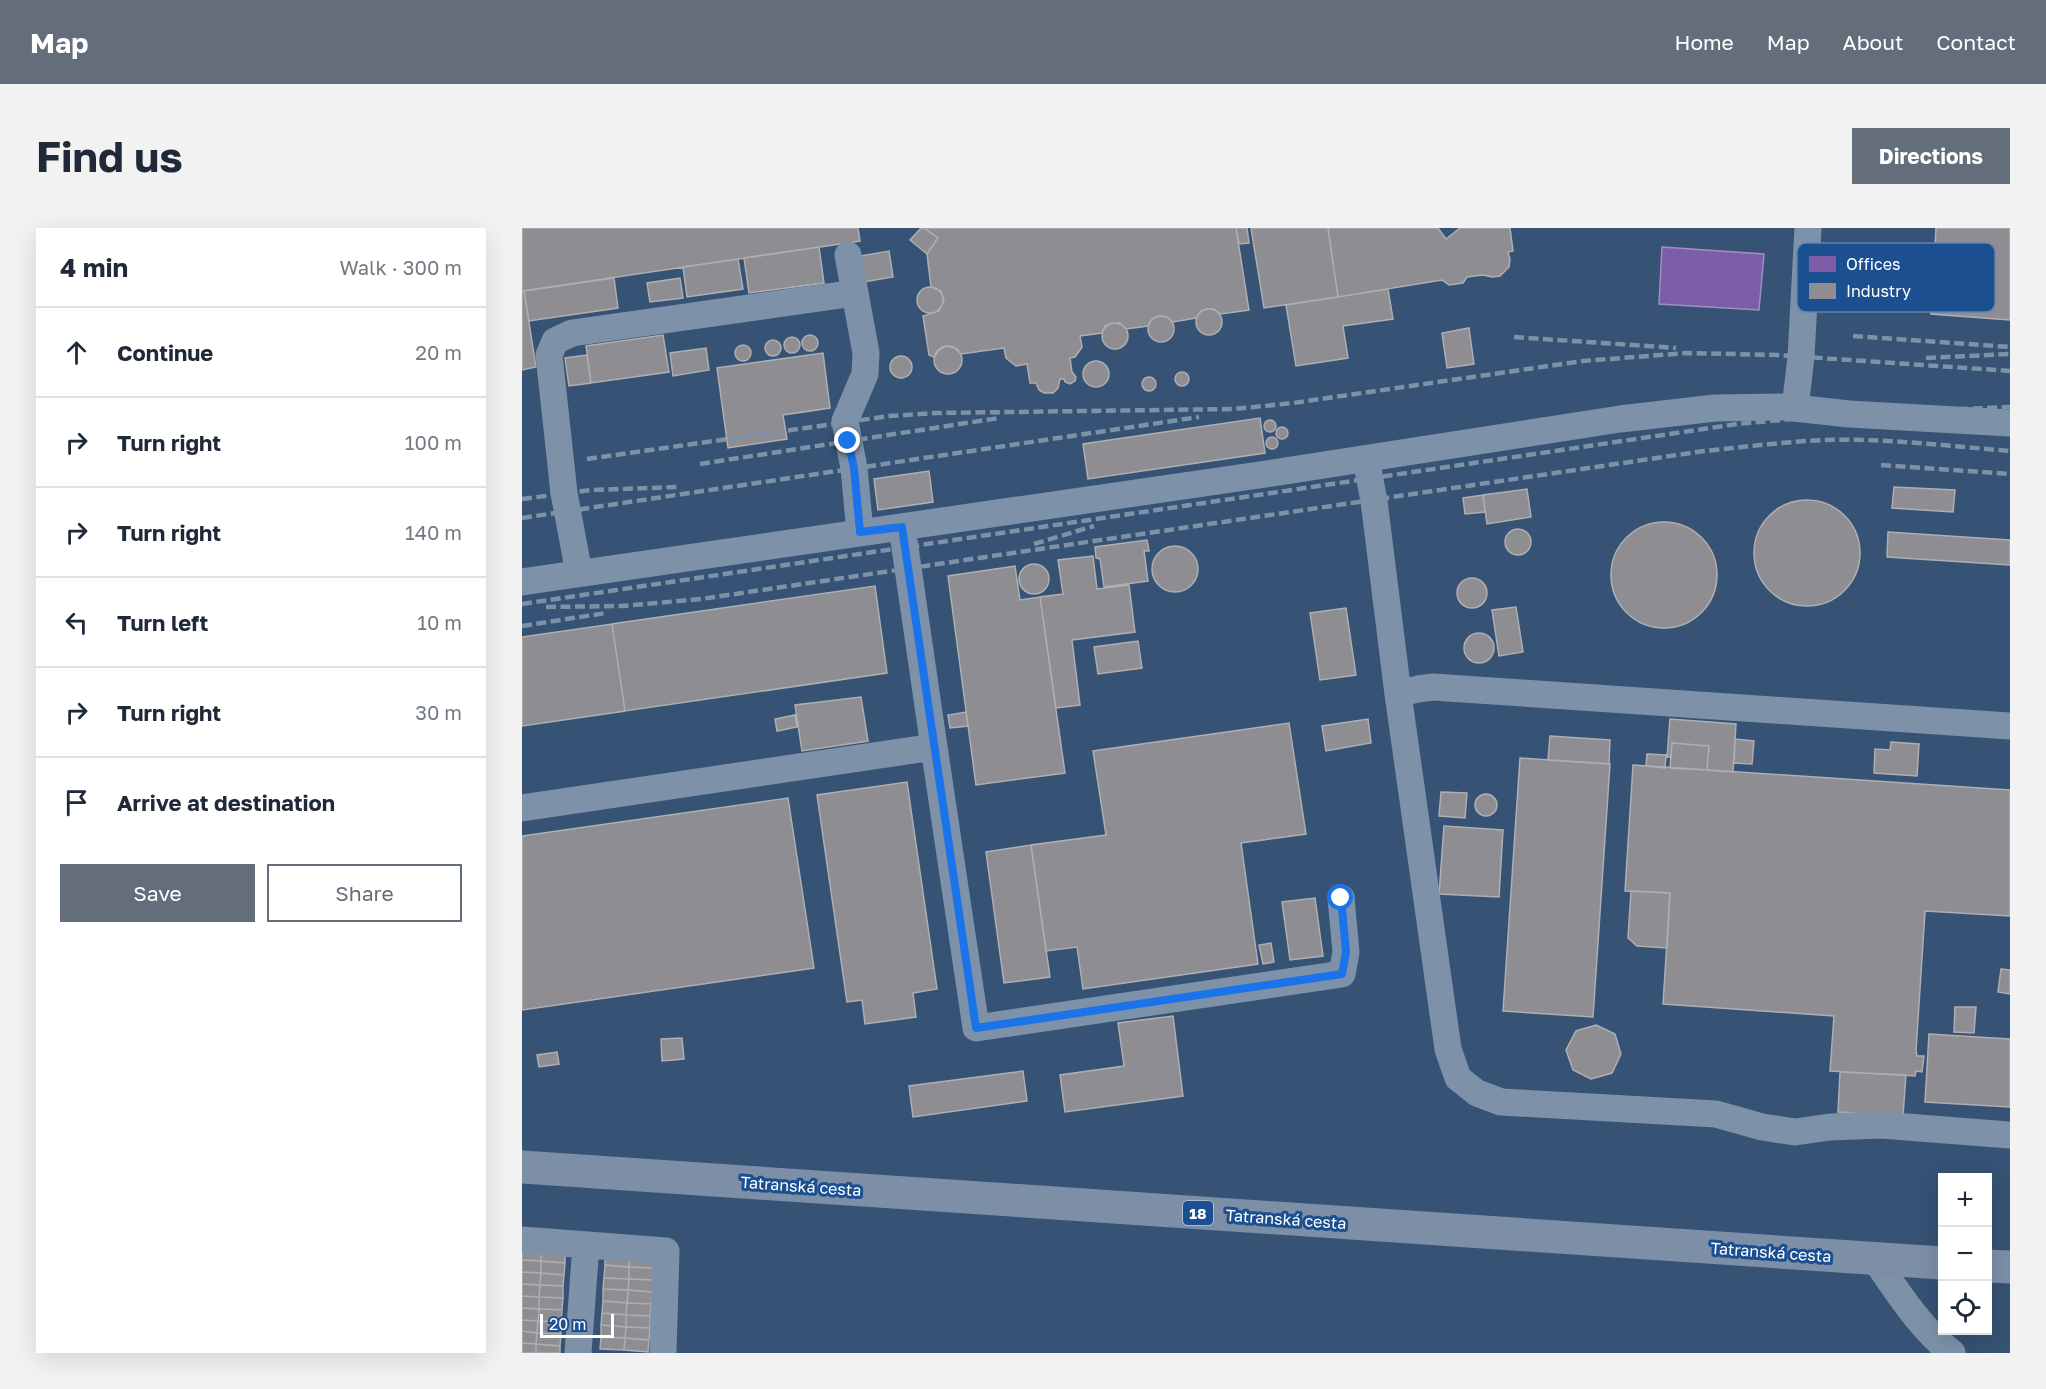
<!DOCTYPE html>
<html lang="en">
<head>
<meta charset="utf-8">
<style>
  body { margin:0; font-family:"Golos Text",sans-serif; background:#f2f2f3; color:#1f2937 }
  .controls { position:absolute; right:18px; bottom:18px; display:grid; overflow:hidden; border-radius:0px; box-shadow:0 6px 24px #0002 }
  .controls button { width:54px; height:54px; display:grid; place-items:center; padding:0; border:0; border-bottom:2px solid #e0e1e3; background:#fff; color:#1f2937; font:30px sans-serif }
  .scale { position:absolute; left:18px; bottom:15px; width:74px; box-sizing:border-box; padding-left:6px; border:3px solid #fff; border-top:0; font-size:16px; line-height:21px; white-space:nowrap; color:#fff; -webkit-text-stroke:4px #1b4f8f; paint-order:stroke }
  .stop { position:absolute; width:18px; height:18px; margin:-14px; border:4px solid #1a73e8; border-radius:50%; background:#fff }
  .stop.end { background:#1a73e8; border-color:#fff; box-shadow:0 2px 6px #0008 }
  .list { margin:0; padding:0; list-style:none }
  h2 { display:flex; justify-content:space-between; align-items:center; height:78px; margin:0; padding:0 24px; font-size:26px }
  h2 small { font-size:20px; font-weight:400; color:#747a83 }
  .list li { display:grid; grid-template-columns:39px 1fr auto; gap:18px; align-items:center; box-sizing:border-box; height:90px; padding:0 24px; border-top:2px solid #e0e1e3 }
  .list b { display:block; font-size:22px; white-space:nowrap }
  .list em { font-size:20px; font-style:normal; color:#747a83 }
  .actions { display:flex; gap:12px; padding:18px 24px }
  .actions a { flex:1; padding:14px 0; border:2px solid #646e7b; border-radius:0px; text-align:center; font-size:21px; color:#646e7b }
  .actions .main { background:#646e7b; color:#fff }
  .icon { flex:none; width:33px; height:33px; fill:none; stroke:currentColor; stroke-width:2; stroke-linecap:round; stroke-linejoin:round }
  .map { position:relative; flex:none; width:1488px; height:1125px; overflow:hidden; border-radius:0px }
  header { display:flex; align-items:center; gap:36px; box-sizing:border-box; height:84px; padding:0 30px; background:#646e7b; color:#fff }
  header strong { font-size:28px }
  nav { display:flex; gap:33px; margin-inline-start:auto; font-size:21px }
  .intro { display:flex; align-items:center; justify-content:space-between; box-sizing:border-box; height:144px; padding:0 36px }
  h1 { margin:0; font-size:42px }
  .button { padding:15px 27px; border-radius:0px; background:#646e7b; color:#fff; font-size:21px; font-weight:700 }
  main { display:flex; gap:36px; padding:0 36px }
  aside { flex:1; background:#fff; border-radius:0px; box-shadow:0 6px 24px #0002 }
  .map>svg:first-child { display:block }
</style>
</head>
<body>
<header>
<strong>Map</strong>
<nav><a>Home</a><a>Map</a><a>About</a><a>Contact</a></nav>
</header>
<div class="intro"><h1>Find us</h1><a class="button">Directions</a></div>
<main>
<aside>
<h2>4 min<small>Walk · 300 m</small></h2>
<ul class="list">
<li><svg class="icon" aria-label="ahead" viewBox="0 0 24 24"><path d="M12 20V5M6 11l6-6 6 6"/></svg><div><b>Continue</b></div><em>20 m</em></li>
<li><svg class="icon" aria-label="right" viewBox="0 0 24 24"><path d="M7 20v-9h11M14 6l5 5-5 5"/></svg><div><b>Turn right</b></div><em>100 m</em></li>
<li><svg class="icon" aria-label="right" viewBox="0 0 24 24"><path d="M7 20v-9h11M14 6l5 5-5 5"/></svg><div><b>Turn right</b></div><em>140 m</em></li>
<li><svg class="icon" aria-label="left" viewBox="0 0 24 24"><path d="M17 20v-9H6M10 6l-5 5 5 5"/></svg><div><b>Turn left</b></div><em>10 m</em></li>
<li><svg class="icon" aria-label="right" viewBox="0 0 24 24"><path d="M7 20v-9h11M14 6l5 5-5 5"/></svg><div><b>Turn right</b></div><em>30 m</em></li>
<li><svg class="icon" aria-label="arrive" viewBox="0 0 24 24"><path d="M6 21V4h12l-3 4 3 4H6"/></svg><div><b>Arrive at destination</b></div></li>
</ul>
<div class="actions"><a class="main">Save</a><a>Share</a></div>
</aside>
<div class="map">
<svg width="1488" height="1125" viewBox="0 0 1488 1125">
  <rect width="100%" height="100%" fill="#365274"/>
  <path fill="#7b5ea7" stroke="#a38ec1" stroke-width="1.5" d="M1140 19 1242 26 1237 82 1137 76Z"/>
  <path fill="#8d8d92" stroke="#afafb3" stroke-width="1.5" d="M0 0H336L338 13 0 63Z
    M399 0H402L416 10 405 26 388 12Z
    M402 0H714L727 82 698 86 692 81H684L678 84 674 90 651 94 645 89 638 88 630 91 626 98 604 101 598 95H590L583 98 580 105 558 108 560 119 553 129 548 130 550 144 554 149 553 153 548 156 543 154 542 151H538L536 160 531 165H522L517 162 514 155H508L505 136 494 138 484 130 482 120 439 126 433 120 424 118 417 122 412 129 407 127 401 88 417 83 422 73 419 63 409 59 405 26 416 10Z
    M714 0H725L727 15 717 16Z
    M729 0H806L816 69 742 80Z
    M806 0H916L924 11 938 0H988L991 23 986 24 988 31 987 39 978 48 970 49 961 47 945 49 941 55 927 57 920 52 816 69Z
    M1414 0H1488V92L1409 86Z
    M297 19 302 55 227 65 222 30Z
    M367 23 371 49 342 54 338 28Z
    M216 31 221 61 165 69 161 39Z
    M92 50 96 80 7 93 2 63Z
    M158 50 161 70 128 74 125 55Z
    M395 72a13 13 0 1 1 26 0a13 13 0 1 1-26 0Z
    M866 61 871 91 821 98 826 130 774 138 764 77Z
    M0 63H2L14 139 0 142Z
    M674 94a13 13 0 1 1 26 0a13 13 0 1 1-26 0Z
    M626 101a13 13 0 1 1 26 0a13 13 0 1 1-26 0Z
    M580 108a13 13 0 1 1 26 0a13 13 0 1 1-26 0Z
    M947 100 952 136 925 140 920 105Z
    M280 115a8 8 0 1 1 16 0a8 8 0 1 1-16 0Z
    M141 107 147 144 69 155 64 118Z
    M262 117a8 8 0 1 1 16 0a8 8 0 1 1-16 0Z
    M243 120a8 8 0 1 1 16 0a8 8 0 1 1-16 0Z
    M213 125a8 8 0 1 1 16 0a8 8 0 1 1-16 0Z
    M412 132a14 14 0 1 1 28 0a14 14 0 1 1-28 0Z
    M184 120 187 142 151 148 148 125Z
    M301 125 308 180 261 187 265 211 206 220 195 140Z
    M65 127 69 155 47 158 43 130Z
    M368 139a11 11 0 1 1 22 0a11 11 0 1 1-22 0Z
    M561 146a13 13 0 1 1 26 0a13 13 0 1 1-26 0Z
    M653 151a7 7 0 1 1 14 0a7 7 0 1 1-14 0Z
    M620 156a7 7 0 1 1 14 0a7 7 0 1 1-14 0Z
    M738 190 743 225 566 251 561 216Z
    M742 198a6 6 0 1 1 12 0a6 6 0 1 1-12 0Z
    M754 205a6 6 0 1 1 12 0a6 6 0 1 1-12 0Z
    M744 215a6 6 0 1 1 12 0a6 6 0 1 1-12 0Z
    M407 243 411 274 356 282 352 251Z
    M1372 259 1433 262 1431 284 1370 280Z
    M1005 261 1009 289 965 296 961 267Z
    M961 267 963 284 943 286 941 270Z
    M1232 325a53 53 0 1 1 106 0a53 53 0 1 1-106 0Z
    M1089 347a53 53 0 1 1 106 0a53 53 0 1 1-106 0Z
    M983 314a13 13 0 1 1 26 0a13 13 0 1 1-26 0Z
    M1366 304 1488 312V337L1365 329Z
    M625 312 627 323H622L626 353 582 359 578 331 574 330 573 319Z
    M630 341a23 23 0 1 1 46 0a23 23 0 1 1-46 0Z
    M571 328 575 361 607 357 613 404 550 412 558 477 534 480 518 369 541 366 536 332Z
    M497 351a15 15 0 1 1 30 0a15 15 0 1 1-30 0Z
    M493 338 498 372 518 369 543 545 454 557 426 348Z
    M935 365a15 15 0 1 1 30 0a15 15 0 1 1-30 0Z
    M353 358 365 445 103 483 90 396Z
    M994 379 1001 424 977 428 970 382Z
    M824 380 834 447 798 452 788 385Z
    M90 396 103 483 0 498V409Z
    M942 420a15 15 0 1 1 30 0a15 15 0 1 1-30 0Z
    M616 413 620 440 576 446 572 419Z
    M339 469 346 513 280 523 273 477Z
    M444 484 446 498 428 500 426 487Z
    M273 487 275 499 255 503 253 491Z
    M846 491 849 515 804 523 800 498Z
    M1148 491 1214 496 1211 544 1185 542 1187 518 1150 515 1149 529H1145Z
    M767 495 784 606 719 615 736 736 561 761 555 719 524 723 509 617 584 607 571 523Z
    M1028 508 1088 512 1087 536 1026 532Z
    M1213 511 1232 513 1230 536 1212 535Z
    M1369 514 1397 516 1395 548 1352 545 1353 521 1368 522Z
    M1150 515 1187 518 1185 542 1148 540Z
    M1125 526 1144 527 1143 540 1124 538Z
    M998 530 1088 536 1071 789 981 783Z
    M1111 537 1488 562V688L1403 683 1394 823 1395 828H1402L1400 844 1394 843 1393 848 1308 843 1312 788 1141 776 1148 665 1103 663Z
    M385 554 415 761 391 765 394 789 343 796 340 772 325 774 295 567Z
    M919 564 945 565 943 590 917 588Z
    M953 577a11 11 0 1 1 22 0a11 11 0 1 1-22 0Z
    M266 570 292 740 0 782V608Z
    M922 598 981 602 977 669 917 666Z
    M509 617 528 749 482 755 464 624Z
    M1109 663 1148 665 1145 720 1115 718 1106 710Z
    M793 670 801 728 768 732 760 674Z
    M749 715 752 734 741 736 737 717Z
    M1479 741 1488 742V766L1476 764Z
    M1433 779H1454L1452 805 1432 804Z
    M651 788 661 868 543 884 538 847 602 838 596 795Z
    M1074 797 1093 806 1099 826 1090 845 1069 851 1051 842 1044 822 1054 803Z
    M1407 806 1488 811V879L1403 874Z
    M160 810 162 831 140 833 139 811Z
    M35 824 37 836 17 839 15 827Z
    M501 843 505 873 391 889 387 858Z
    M1318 844 1384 847 1381 888 1316 884Z
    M0 1020 20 1021 19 1033 0 1032Z
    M20 1021 43 1023V1035L19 1033Z
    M83 1026 108 1027 107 1039 83 1037Z
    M108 1027 132 1028 131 1040 107 1039Z
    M0 1032 19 1033V1045L0 1044Z
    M19 1033 43 1035 42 1047 19 1045Z
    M83 1037 107 1039V1051L82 1050Z
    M107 1039 131 1040V1052L107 1051Z
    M0 1044 19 1045 18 1057 0 1056Z
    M19 1045 42 1047 41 1058 18 1057Z
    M82 1050 107 1051 106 1062 81 1061Z
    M107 1051 131 1052 130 1064 106 1062Z
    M0 1056 18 1057 17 1069 0 1068Z
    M18 1057 41 1058V1070L17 1069Z
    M81 1061 106 1062 105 1075 81 1073Z
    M106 1062 130 1064 129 1076 105 1075Z
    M0 1068 17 1069V1081L0 1080Z
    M17 1069 41 1070 40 1082 17 1081Z
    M81 1073 105 1075 104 1087 80 1085Z
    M105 1075 129 1076 128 1088 104 1087Z
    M0 1080 17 1081 16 1093 0 1092Z
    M17 1081 40 1082 39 1094 16 1093Z
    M80 1085 104 1087V1099L79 1097Z
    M104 1087 128 1088V1100L104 1099Z
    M0 1092 16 1093 15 1105 0 1103Z
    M16 1093 39 1094V1106L15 1105Z
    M79 1097 104 1099 103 1110 79 1109Z
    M104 1099 128 1100 127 1112 103 1110Z
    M0 1103 15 1105 14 1116 0 1115Z
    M15 1105 39 1106 38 1118 14 1116Z
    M79 1109 103 1110 102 1122 78 1121Z
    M103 1110 127 1112 126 1124 102 1122Z
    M0 1115 14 1116V1125H0Z
    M14 1116 38 1118V1125H14Z"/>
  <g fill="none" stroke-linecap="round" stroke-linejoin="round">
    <path stroke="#7d92a8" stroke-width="27" d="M326 27 344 125 343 146 323 193 332 240 338 304
      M1273 180 1279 129 1286 0
      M844 231 852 273 876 466 926 821 936 850 955 865 979 874 1194 886 1240 899 1273 904 1308 899 1359 897 1488 907
      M380 299 412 519
      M57 345 42 265 27 127 33 113 50 105 333 65
      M0 354 744 246 1098 191 1193 180 1263 179 1327 186 1488 195
      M876 466 896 461 911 459 1488 498
      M0 580 412 519 454 800 820 746 824 724 819 670
      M0 1012 144 1023 141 1125
      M1352 1030C1375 1063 1398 1100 1430 1125
      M56 1125 64 1017"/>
    <path stroke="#7d8ea7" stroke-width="33" d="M0 939 1420 1035
      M1466 1038 1488 1039"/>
    <path stroke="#7e92a7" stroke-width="4.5" stroke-dasharray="10 4.5" stroke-linecap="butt" d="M1331 108 1488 119
      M992 109 1154 120
      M1404 130 1488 126
      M65 231 368 188 414 185 713 181 771 175 1061 133 1164 125 1255 127 1488 143
      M178 236 477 190
      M1359 237 1488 246
      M0 271 70 262 155 259
      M0 290 677 189
      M512 316 572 298
      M0 376 1215 196 1327 186 1488 179
      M24 379 101 378 179 371 1182 223C1222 219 1261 214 1301 212 1363 210 1426 218 1488 223
      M0 398 84 385"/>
  </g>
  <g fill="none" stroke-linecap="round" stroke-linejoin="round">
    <path stroke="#1a73e8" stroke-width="8" d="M326 213 332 240 338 304 380 299 454 800 820 746 824 724 819 670"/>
  </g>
  <g text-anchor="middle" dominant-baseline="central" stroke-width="6" stroke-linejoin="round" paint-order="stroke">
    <rect fill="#1b4f8f" stroke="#bbcadd" stroke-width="1.5" x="661" y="973" width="30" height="24" rx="4.5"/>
    <g font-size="15" font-weight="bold" fill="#fff">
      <text x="676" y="985">18</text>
    </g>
    <g font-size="16" fill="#fff" stroke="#1b4f8f">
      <text transform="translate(279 958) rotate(4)">Tatranská cesta</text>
      <text transform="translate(764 991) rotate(4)">Tatranská cesta</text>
      <text transform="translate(1249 1024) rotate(4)">Tatranská cesta</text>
    </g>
  </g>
  <rect x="1275" y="15" width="198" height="69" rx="9" fill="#1b4f8f" stroke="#5f84b1" stroke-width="1.5"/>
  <rect x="1287" y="28" width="27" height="16" fill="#7b5ea7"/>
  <rect x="1287" y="55" width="27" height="16" fill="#8d8d92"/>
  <g font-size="16" fill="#fff">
    <text x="1324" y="42">Offices</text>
    <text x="1324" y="69">Industry</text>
  </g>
</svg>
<div class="controls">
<button>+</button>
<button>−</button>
<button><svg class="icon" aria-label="locate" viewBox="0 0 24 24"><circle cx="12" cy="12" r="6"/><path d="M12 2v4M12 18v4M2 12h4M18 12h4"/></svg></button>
</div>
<div class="scale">20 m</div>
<div class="stop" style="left:819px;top:670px"></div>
<div class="stop end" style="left:326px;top:213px"></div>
</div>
</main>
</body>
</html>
